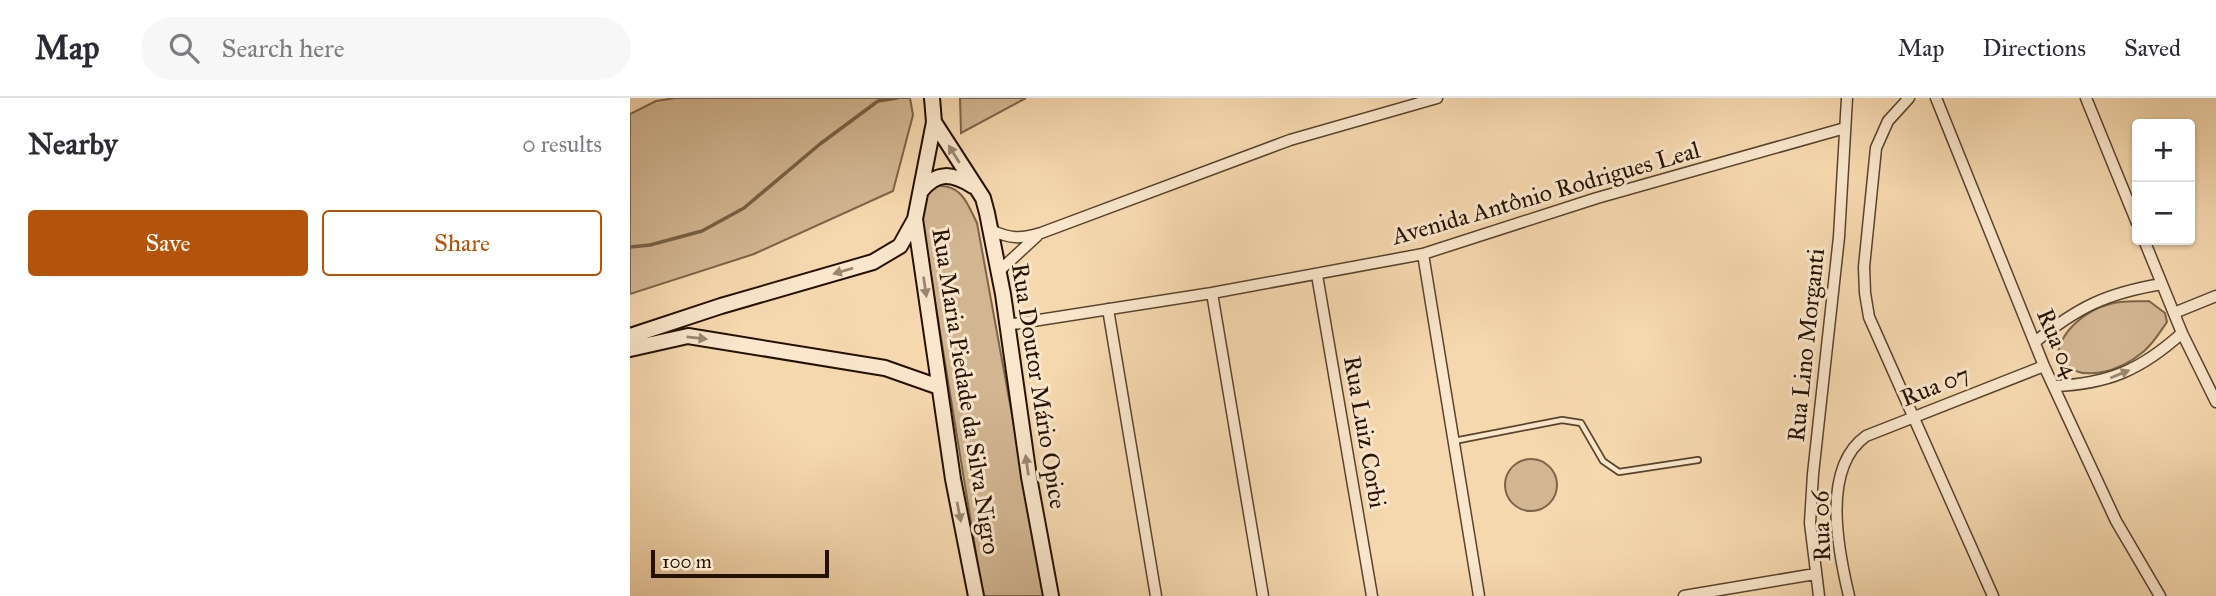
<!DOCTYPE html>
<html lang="en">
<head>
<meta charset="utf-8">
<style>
  body { margin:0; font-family:"IM FELL Great Primer",serif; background:#f7f7f7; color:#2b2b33 }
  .controls { position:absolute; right:21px; top:21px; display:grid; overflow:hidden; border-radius:7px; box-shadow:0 2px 5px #0004 }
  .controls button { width:63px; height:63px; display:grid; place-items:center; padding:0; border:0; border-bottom:2px solid #e1e1e2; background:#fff; color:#2b2b33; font:35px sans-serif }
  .scale { position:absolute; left:21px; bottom:18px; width:178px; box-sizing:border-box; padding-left:7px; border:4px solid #251102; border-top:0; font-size:19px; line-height:24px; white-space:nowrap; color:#251102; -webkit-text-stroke:5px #f9e6cb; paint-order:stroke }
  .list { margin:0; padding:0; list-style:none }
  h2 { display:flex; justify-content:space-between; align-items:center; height:91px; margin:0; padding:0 28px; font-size:30px }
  h2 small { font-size:23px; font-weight:400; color:#7c7c81 }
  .actions { display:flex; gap:14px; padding:21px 28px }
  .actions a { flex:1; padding:16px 0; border:2px solid #b45309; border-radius:7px; text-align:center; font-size:24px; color:#b45309 }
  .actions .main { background:#b45309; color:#fff }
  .icon { flex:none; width:38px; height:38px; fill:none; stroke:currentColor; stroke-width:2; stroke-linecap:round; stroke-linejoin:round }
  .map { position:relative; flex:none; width:1586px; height:498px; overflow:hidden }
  header { display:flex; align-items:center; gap:42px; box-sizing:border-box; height:98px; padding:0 35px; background:#fff; border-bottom:2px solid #e1e1e2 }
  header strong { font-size:33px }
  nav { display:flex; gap:38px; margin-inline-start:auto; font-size:24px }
  .search { width:490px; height:63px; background:#f7f7f7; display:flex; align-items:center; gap:18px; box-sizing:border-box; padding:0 24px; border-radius:38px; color:#7c7c81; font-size:26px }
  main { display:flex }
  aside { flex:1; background:#fff }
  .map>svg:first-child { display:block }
</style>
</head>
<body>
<header>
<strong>Map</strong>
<div class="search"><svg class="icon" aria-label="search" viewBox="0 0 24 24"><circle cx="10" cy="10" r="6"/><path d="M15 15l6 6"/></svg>Search here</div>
<nav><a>Map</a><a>Directions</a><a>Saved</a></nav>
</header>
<main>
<aside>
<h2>Nearby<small>0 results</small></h2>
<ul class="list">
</ul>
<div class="actions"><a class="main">Save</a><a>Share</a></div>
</aside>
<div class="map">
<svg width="1586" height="498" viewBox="0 0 1586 498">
  <rect width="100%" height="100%" fill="#f6d8af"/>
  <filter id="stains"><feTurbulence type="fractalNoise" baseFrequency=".00286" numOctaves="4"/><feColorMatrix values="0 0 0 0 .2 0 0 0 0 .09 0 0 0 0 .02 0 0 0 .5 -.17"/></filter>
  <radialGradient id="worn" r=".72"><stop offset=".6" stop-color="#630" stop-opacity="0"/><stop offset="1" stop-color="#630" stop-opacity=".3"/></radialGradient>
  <path fill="#d2b692" stroke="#7c644a" stroke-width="2" d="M45 0H280L283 17 263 93 124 156 0 196V16L26 3Z
    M330 0H396L331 35Z
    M309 88C332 87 338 107 347 125L415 498H353L290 111C292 100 298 91 309 88Z
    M1519 203 1535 215 1537 224C1530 234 1523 246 1513 254 1490 273 1453 286 1428 263 1426 235 1456 212 1480 206 1492 202 1506 204 1519 203Z
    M875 387a26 26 0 1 1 52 0a26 26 0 1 1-52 0Z"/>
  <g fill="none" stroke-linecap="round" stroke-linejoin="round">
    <path stroke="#786046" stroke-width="3.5" d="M0 149 20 147 72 133 114 110 190 46 248 3 267 0"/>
    <g stroke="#59432d" stroke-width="8">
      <path id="lane" d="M824 343 932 322 951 325 973 363 989 374 1068 362"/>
    </g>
    <g stroke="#59432d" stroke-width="13">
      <path id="street" d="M1279 0 1258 23 1246 50 1234 169 1235 195 1239 219 1363 498
        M1306 0 1414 268 1486 423 1530 498
        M1456 0 1507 125
        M361 132C380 141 391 141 411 135L660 42 807 0
        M1514 142 1552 235 1586 304
        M793 156 849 498
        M369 173 407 138
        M687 177 742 498
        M582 195 633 498
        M478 211 526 498
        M1544 215 1586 198
        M377 227 582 195 793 156 967 100 1215 30
        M1405 244C1448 209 1477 195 1532 186
        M1424 288C1478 286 1511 272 1552 235
        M1054 498 1185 476
        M1189 498 1180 425 1183 376 1209 139 1217 0
        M1219 498C1208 452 1191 370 1236 338L1414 268"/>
    </g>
    <g stroke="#251102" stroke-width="18">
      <path id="secondary" d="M302 0 304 24 285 121 323 381 346 498
        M304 24 353 100 357 115 373 196 399 379 421 498
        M291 93C307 73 322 75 343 88
        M0 238 91 208 243 164 270 148 285 121
        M0 251 58 238 255 270 309 289"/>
    </g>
    <use href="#lane" stroke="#f9e6cb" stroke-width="4.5"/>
    <use href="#street" stroke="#f9e6cb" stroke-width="10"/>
    <use href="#secondary" stroke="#f9e6cb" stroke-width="14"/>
  </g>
  <defs><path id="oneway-solid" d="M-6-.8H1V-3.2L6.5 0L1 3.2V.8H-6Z" transform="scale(1.75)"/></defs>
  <g fill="#9a8671">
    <use href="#oneway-solid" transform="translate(324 56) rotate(-122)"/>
    <use href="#oneway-solid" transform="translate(213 173) rotate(164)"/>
    <use href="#oneway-solid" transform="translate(295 189) rotate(82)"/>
    <use href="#oneway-solid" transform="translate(67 240) rotate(6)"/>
    <use href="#oneway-solid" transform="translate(1490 276) rotate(-22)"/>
    <use href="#oneway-solid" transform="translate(397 367) rotate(-98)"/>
    <use href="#oneway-solid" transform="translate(329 414) rotate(79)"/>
  </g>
  <g text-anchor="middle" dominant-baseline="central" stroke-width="6" stroke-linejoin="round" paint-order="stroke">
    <g font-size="24" fill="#251102" stroke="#f9e6cb">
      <text transform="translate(916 95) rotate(-16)">Avenida Antônio Rodrigues Leal</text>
      <text transform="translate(1428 245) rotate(67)">Rua 04</text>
      <text transform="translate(1176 247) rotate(-84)">Rua Lino Morganti</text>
      <text transform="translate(409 288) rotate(81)">Rua Doutor Mário Opice</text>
      <text transform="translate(1305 288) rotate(-22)">Rua 07</text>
      <text transform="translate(336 293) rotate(81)">Rua Maria Piedade da Silva Nigro</text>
      <text transform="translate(735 334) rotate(80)">Rua Luiz Corbi</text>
      <text transform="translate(1191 428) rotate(-92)">Rua 06</text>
    </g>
  </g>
  <rect width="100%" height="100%" filter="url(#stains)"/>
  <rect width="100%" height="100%" fill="url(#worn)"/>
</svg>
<div class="controls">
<button>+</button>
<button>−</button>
</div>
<div class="scale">100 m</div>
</div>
</main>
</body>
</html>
